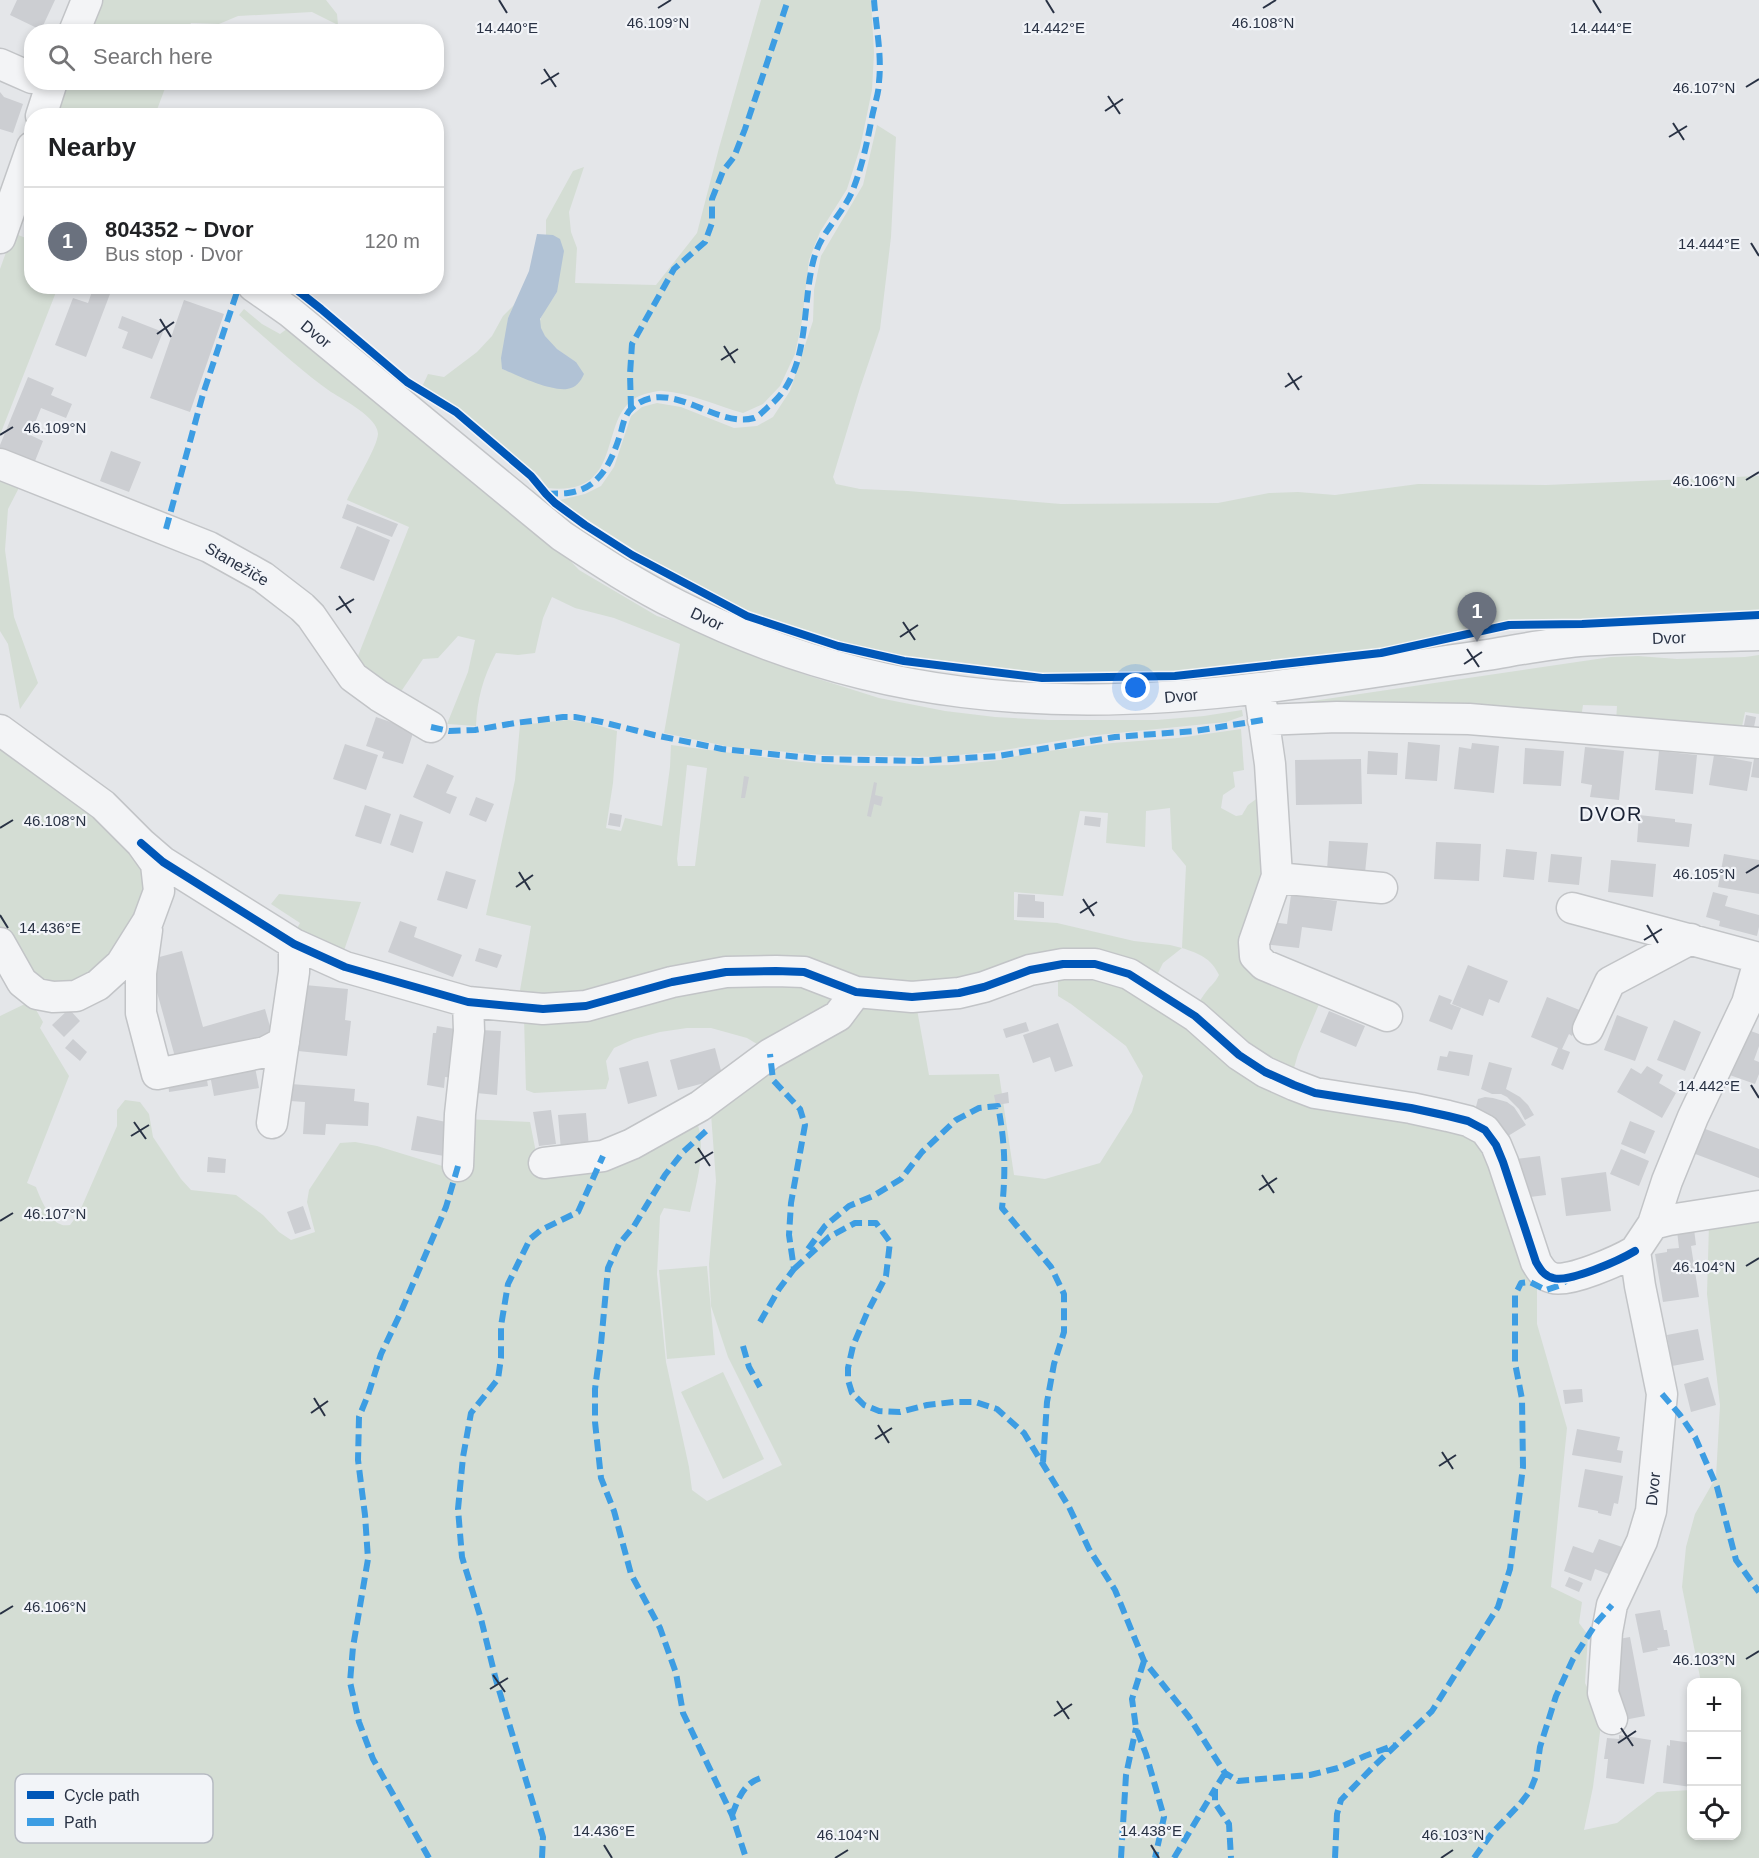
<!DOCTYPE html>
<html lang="en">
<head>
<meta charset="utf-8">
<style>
  body { margin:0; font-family:Helvetica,sans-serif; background:#f6f6f6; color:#202124 }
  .controls { position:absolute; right:18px; bottom:18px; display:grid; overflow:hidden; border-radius:12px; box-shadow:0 3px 9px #0003 }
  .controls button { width:54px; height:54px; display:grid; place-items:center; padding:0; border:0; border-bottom:2px solid #e0e0e0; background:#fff; color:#202124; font:30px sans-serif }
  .you { position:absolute; left:1136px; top:688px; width:21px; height:21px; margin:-15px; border:4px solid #fff; border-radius:50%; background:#1a73e8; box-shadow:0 0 0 9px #1a73e833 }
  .badge { display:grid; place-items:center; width:39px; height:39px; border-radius:50%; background:#6a717e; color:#fff; font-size:20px; font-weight:700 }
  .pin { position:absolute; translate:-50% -50px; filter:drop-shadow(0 2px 3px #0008) }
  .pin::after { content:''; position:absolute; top:32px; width:21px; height:18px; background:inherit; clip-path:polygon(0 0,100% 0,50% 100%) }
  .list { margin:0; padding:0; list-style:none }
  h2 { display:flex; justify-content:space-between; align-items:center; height:78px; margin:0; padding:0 24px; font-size:26px }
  h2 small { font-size:20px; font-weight:400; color:#757577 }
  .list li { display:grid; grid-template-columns:39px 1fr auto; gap:18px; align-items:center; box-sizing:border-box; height:108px; padding:0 24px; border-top:2px solid #e0e0e0 }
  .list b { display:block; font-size:22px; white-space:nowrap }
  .list p { margin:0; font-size:20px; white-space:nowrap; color:#757577 }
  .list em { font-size:20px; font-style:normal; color:#757577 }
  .icon { flex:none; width:33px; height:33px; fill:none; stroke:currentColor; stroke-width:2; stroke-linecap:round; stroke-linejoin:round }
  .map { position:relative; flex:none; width:1759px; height:1858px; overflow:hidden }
  .search { position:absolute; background:#fff; box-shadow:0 3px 9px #0003; left:24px; top:24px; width:420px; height:66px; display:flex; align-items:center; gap:15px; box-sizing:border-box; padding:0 21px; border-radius:24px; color:#757577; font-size:22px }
  .panel { position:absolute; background:#fff; box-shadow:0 3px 9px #0003; left:24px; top:108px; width:420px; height:186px; border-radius:24px }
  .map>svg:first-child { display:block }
</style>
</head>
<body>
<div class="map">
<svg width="1759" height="1858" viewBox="0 0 1759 1858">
  <rect width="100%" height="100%" fill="#e4e6e9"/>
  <path fill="#d4ddd4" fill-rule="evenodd" d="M95 0H326L337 14 338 25 312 12 238 16 219 24 191 23 187 31 84 32Z
    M761 0H871L874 53 872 90 860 148 847 189 820 232 809 260 802 321 795 354 780 386 763 404 743 413C718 406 690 393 663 391 658 390 651 393 645 394 593 408 631 498 547 488L540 477 458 408 422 387 428 374 444 377 477 352 492 336 503 316 514 305 508 318 502 369 551 387 576 362C564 354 537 339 540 321 542 312 552 300 557 292L546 237V220L573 171 584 167 569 212 571 232 577 248 575 283 656 285 697 233 719 148Z
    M64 83H167L155 115 52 116Z
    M877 125 896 137 891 237 880 329 860 388 833 477 836 484 860 489 908 491 1061 504 1218 503 1269 493 1298 492 1335 495 1418 484 1546 485 1759 476V611L1675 613 1655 616 1510 623 1481 631 1455 634 1381 651 1175 675 1042 676 980 670 904 659 838 643 747 614 632 553 586 524 560 500 585 494 601 486 614 467 631 416 642 407 657 403 681 407 734 428 757 426 773 417 790 391 813 321 814 290 821 256 863 185Z
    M13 233 31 240 32 286 58 287 0 435V269Z
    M244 309 262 324 280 334 288 328 558 548 579 570 657 616 694 628 743 651 806 675 879 698 945 711 995 717 1049 720H1157L1204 716 1242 710 1243 716 1226 722 1088 736 998 751 939 757 823 755 730 747 664 733 680 644 614 618 575 608 552 597 543 618 535 653 518 655 496 653C483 677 477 700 476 726L447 724 468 672 475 640 458 636 438 658 423 659 396 699 354 666 409 527 347 500C354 484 377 448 378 434 378 418 344 400 331 392 299 369 269 341 239 315Z
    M0 470 24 478 8 509 5 550 14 617 38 683 20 709 8 644 0 631Z
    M1759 655V714L1745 712 1740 736 1616 722 1617 706 1583 705 1581 718 1415 714V703L1292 704 1611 657 1638 656 1677 659 1745 657Z
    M568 720 590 723 617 731 613 783 606 828 621 831 625 818 662 826 670 767 671 745 801 762 856 766H914L952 765 1000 760 1025 754 1112 743 1178 738 1241 729 1244 770 1233 772 1235 787 1223 795 1221 808 1236 816 1242 815 1248 805 1259 797 1271 858 1247 943 1322 997 1298 1054 1292 1075 1193 1010C1199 1003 1203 995 1209 988 1213 984 1216 981 1219 975 1211 958 1200 954 1182 948L1163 963 1153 983 1122 967 927 991 822 972 518 1002 531 926 486 915 515 780 520 725ZM687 765 707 768 695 866H678L677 859ZM1170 808 1172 849 1186 866 1182 948 1170 945 1134 941 1057 923 1014 920V892L1063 896 1080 811 1108 813 1106 843 1145 847 1146 811Z
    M0 738 109 819 152 875 120 957 51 994 0 935Z
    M279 894 361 902 342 956 293 936 300 923 271 904Z
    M1058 968 1127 978 1235 1058 1486 1139 1537 1284V1324L1567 1428 1551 1587 1582 1602 1579 1623 1588 1635 1585 1683 1602 1717 1593 1787 1584 1830 1617 1823 1657 1792 1691 1790 1692 1836H1736V1682H1701L1682 1587 1686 1547 1695 1514 1716 1477 1720 1405 1707 1294 1709 1224 1759 1211V1858H0V1016L31 1001 43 1022 40 1028 69 1076 27 1183 36 1187C39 1196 51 1222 60 1224 63 1226 66 1225 70 1225L79 1213 117 1126V1110L125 1100 140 1102 149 1114 153 1137 181 1179 191 1190 236 1195 263 1215 279 1232 291 1240 315 1232 307 1202 309 1190 340 1143 355 1142 377 1146 462 1172 464 1119 530 1122 539 1168 683 1125H698C706 1154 696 1184 690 1212L664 1208 660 1216 657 1274 666 1362 689 1467 692 1490 707 1501 782 1465 728 1357 711 1306 709 1264 716 1181 711 1114 837 1022 865 1007 916 1004 929 1075 999 1074 1014 1175 1045 1179 1100 1163 1132 1112 1143 1076 1126 1046 1071 1004 1058 996Z
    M707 979 825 986 837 1004 771 1045 757 1044 747 1038 711 1028H687L660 1032 634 1039 614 1048 606 1061 609 1079 606 1089 534 1093 526 1090 524 1018Z
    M707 1266 715 1355 667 1359 659 1270Z
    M723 1372 764 1459 723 1479 681 1392Z"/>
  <path fill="#b1c2d5" d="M537 234 553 235 560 239 564 251 557 292 540 319 541 328 545 336 557 349 576 362 584 374C581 381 576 388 567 389 549 391 519 376 502 369L501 358 508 318 529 271Z"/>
  <path fill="#ccced2" d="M17 0H55L41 30 10 15Z
    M0 92 4 97 23 104 13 133 0 129Z
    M94 286H113L86 357 55 345 73 298 88 303Z
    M184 300 224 314 190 412 150 398Z
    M122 316 163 332 152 359 122 348 128 332 118 328Z
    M28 377 54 388 51 395 72 404 66 418 41 408 30 435 43 441 33 466 0 452V445Z
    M111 451 141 462 129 492 100 481Z
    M347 504 398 524 392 537 342 518Z
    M357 526 390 540 374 581 340 568Z
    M1746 715 1756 717 1753 732 1743 730Z
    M376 717 414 730 403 764 382 758 384 752 366 746Z
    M1408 742 1440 745 1437 781 1405 779Z
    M1472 743 1499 746 1494 793 1454 789 1459 747 1471 749Z
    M345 744 378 755 366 790 333 779Z
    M1585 747 1624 751 1619 800 1590 797 1592 785 1581 783Z
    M1525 748 1564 751 1561 786 1523 784Z
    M1368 751 1398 753 1397 775 1367 774Z
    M1659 751 1697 755 1693 794 1655 790Z
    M1714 755 1752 762 1747 791 1709 785Z
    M1361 759 1362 804 1296 805 1295 760Z
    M1754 759H1759V778L1751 777Z
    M427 764 454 776 446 793 457 797 450 814 413 797Z
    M744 776 749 777 745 798H741Z
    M874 782 877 783 875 795 883 797 881 806 874 804 871 817 867 816Z
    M476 797 494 804 486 822 469 815Z
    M365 805 391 814 381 844 355 836Z
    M610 813 622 815 620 827 608 825Z
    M400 814 423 822 413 853 390 845Z
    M1639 815 1675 819V822L1692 824 1689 847 1637 842Z
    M1085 816 1101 818 1100 827 1084 825Z
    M1329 841 1368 843 1365 873 1327 870Z
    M1436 842 1481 844 1479 881 1434 879Z
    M1506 849 1537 852 1534 880 1503 877Z
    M1551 854 1582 857 1579 885 1548 882Z
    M1724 854 1759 860V894L1718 887Z
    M1611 860 1656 864 1653 897 1608 892Z
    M446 871 476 880 467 909 437 900Z
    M1713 892 1728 896 1725 906 1759 915V927L1757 936 1719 926 1720 921 1706 917Z
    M1018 894 1035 895V901L1044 902V918L1017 917Z
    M1291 895 1337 901 1332 931 1302 927 1299 948 1264 944 1271 922 1287 924Z
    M400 921 417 927 414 937 462 955 453 977 388 952Z
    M479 948 502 955 497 968 475 961Z
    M182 951 203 1027 265 1009 273 1037 177 1064 148 960Z
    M1468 965 1508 981 1499 1003 1489 999 1483 1016 1452 1004Z
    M305 985 348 989 345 1020 351 1021 347 1056 298 1051Z
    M1439 995 1452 1000 1450 1004 1461 1008 1452 1030 1429 1021Z
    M1547 997 1582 1011 1572 1036 1569 1034 1562 1049 1570 1052 1563 1070 1551 1065 1558 1048 1531 1037Z
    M69 1009 80 1021 64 1037 52 1025Z
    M1329 1011 1365 1026 1356 1047 1320 1032Z
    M1617 1015 1648 1027 1635 1061 1604 1050Z
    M1674 1020 1701 1032 1685 1071 1657 1060Z
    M1026 1022 1029 1031 1006 1038 1003 1029Z
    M1058 1023 1073 1066 1055 1072 1050 1057 1033 1063 1023 1035Z
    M437 1026 455 1029 457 1078 445 1077 444 1088 427 1085 433 1033H436Z
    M1740 1027 1759 1034V1046L1754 1060 1759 1062V1074L1755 1084 1724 1073Z
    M480 1030 501 1031 497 1095 476 1093Z
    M73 1039 87 1052 80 1061 65 1048Z
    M715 1048 723 1078 678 1090 670 1060Z
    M1449 1051 1473 1055 1469 1076 1437 1070 1440 1056 1447 1057Z
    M648 1061 657 1096 628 1104 619 1068Z
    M1489 1062 1512 1068 1506 1089 1520 1097 1528 1105 1534 1115 1525 1120 1519 1109 1507 1097 1501 1094H1492L1481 1089Z
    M1647 1066 1663 1075 1659 1083 1676 1093 1662 1118 1617 1092 1631 1068 1641 1074Z
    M255 1067 259 1088 214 1096 210 1075Z
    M206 1074 208 1086 169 1092 168 1080Z
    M291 1084 355 1089 354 1101 369 1103 368 1126 326 1124 325 1135 303 1134 305 1102 290 1101Z
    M1008 1092 1009 1103 996 1105 994 1095Z
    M1485 1097 1493 1098 1507 1102 1514 1107 1526 1125 1508 1136 1473 1118 1478 1099Z
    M551 1110 556 1144 539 1146 533 1112Z
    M586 1113 589 1147 561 1150 558 1115Z
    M417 1116 451 1123 444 1156 411 1150Z
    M1630 1121 1655 1131 1645 1154 1621 1144Z
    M1700 1127 1759 1149V1178L1690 1152Z
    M1621 1149 1649 1161 1639 1186 1610 1174Z
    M1540 1156 1546 1195 1521 1198 1516 1159Z
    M208 1157 226 1159 225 1173 207 1172Z
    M1606 1172 1611 1211 1566 1216 1561 1178Z
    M303 1206 311 1229 295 1234 287 1212Z
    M1694 1229 1696 1245 1691 1246 1699 1297 1663 1302 1655 1254 1667 1252V1249L1679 1248 1677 1231Z
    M1698 1329 1704 1360 1672 1366 1667 1335Z
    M1708 1377 1716 1405 1691 1412 1684 1384Z
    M1582 1389 1583 1402 1565 1404 1563 1390Z
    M1577 1429 1620 1437 1617 1450 1623 1451 1621 1463 1572 1455Z
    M1585 1469 1623 1476 1618 1504 1614 1503 1611 1516 1598 1513V1511L1578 1507Z
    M1599 1539 1625 1548 1614 1576 1595 1569 1591 1581 1564 1571 1573 1546 1593 1553Z
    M1569 1577 1583 1583 1579 1592 1565 1586Z
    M1660 1610 1664 1630H1667L1670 1646 1657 1648 1658 1650 1643 1653 1635 1614Z
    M1630 1637 1645 1716 1624 1720 1612 1659 1613 1640Z
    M1619 1735 1651 1740 1644 1784 1606 1778 1608 1759H1604L1607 1738 1619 1739Z
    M1670 1740 1692 1743 1691 1787 1663 1783 1667 1745 1670 1746Z"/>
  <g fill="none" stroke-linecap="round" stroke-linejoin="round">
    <g stroke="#c2c4c7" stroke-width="33">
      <path id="minor" d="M74 32 87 0
        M0 64 32 78
        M41 116 52 82
        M0 238 32 147
        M253 286 290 312 562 536C600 561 638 586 679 606 867 700 1054 714 1260 688 1336 679 1411 666 1487 655 1517 650 1548 644 1579 641 1639 637 1699 637 1759 635
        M0 464 209 547 263 577 302 607 311 616 353 677 379 696 431 727
        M1261 702 1270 764 1277 876 1254 942 1255 956 1264 965 1387 1016
        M1263 720 1337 717 1469 719 1759 743
        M0 730 103 805 141 843 156 864 159 891 148 921 121 964 98 985 76 996 53 997 37 994 22 982 0 943
        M141 843 163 862 294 944 345 967 468 1002 543 1009 586 1006 672 982 726 972 776 971 804 972 856 992 912 997 959 993 984 987 1030 970 1063 964H1095L1129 974 1195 1016 1239 1055 1265 1072 1294 1085 1315 1093 1411 1108 1448 1116 1468 1121 1485 1130 1496 1145 1503 1162 1536 1262C1540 1269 1544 1276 1553 1278 1569 1283 1620 1260 1635 1251
        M1277 878 1382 888
        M1572 908 1759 958
        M147 930 141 973V1013L157 1074 265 1052 284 1042
        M1588 1029 1610 982 1691 939
        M272 1123 294 972V944
        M544 1163 603 1156 632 1144 700 1106 770 1054 838 1016 856 992
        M458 1166 460 1114 469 1031 468 1002
        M1653 1224 1667 1181 1693 1117 1747 1003 1759 961
        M1612 1719 1603 1693 1607 1632 1612 1605 1642 1541 1651 1511 1662 1394 1640 1286 1635 1251 1653 1224 1669 1220 1759 1206"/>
    </g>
    <use href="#minor" stroke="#f3f4f6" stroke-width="30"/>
    <path stroke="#3d9de3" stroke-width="6" stroke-dasharray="12 6" stroke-linecap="butt" d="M631 408 630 374 632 344 674 269 705 242 712 223V199L723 171 734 157 745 129 788 0
      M546 494C553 493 561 494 568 493 601 489 612 460 621 432 623 424 625 414 632 408 669 375 715 429 754 418 759 416 764 411 768 407 813 372 800 303 815 255 822 232 842 214 852 192 862 167 867 143 872 117 874 106 879 93 879 82 882 55 876 27 874 0
      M166 529 203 394 239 286
      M431 727 449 731 475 730 515 723 563 717H575L602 722 654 735 722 749 820 759 919 761 998 756 1115 737 1195 731 1263 720
      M706 1131 683 1152 665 1175 634 1226 619 1244 608 1268 601 1344 595 1389V1422L601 1478 614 1511 631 1574 660 1628 676 1673 683 1713 732 1815 746 1858
      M808 1249 825 1226 849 1206 873 1196 901 1179 922 1152 956 1120 979 1108 998 1106C1005 1142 1006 1171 1002 1208L1051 1267 1064 1294V1332L1054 1364 1047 1402 1043 1462
      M794 1269 829 1237 855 1223H876L890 1242 886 1276 867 1313 853 1346 848 1368V1380L852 1393 864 1405 879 1411 900 1412 927 1405 954 1402H975L997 1409 1024 1433 1069 1507 1089 1549 1115 1590 1144 1661 1189 1717 1225 1773 1238 1781 1310 1775 1338 1768 1365 1756 1395 1745
      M760 1322 779 1289 794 1269 789 1235 791 1203 805 1125 800 1109 773 1080 770 1054
      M743 1346 749 1367 760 1387
      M1662 1394 1680 1415 1695 1437 1717 1487 1736 1560 1759 1592
      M1144 1661 1132 1699 1136 1728 1146 1754 1164 1817 1155 1858
      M1225 1773 1215 1789V1803L1229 1824 1231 1858
      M732 1815C739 1797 744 1782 764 1777
      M429 1858 373 1759 359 1722 350 1682 353 1647 368 1559 365 1515 358 1460 359 1417 368 1395 381 1354 400 1314 446 1207 458 1166
      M542 1858 543 1837 496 1680 481 1619 462 1557 458 1509 463 1457 471 1413 498 1379 501 1358V1326L508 1284 530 1239 541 1230 578 1212 603 1156
      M1121 1858 1126 1775 1136 1728
      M1174 1858 1215 1789
      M1335 1858 1337 1814 1341 1800 1374 1766 1432 1711 1498 1607 1510 1569 1523 1467 1522 1399 1515 1363V1295L1521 1283 1530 1282 1546 1290 1561 1285 1568 1279
      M1474 1858 1492 1833 1520 1804 1530 1791 1536 1776 1540 1747 1556 1696 1573 1659 1597 1622 1612 1605"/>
    <g stroke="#f2f4f8" stroke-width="11">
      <path id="cycleway" d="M292 286 321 309 407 382 456 412 531 476 546 494 555 503 585 525 632 555 747 616 838 646 904 661 1042 678 1175 676 1381 653 1509 625 1582 624 1759 615
        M141 843 163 862 294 944 345 967 468 1002 543 1009 586 1006 672 982 726 972 776 971 804 972 856 992 912 997 959 993 984 987 1030 970 1063 964H1095L1129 974 1195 1016 1239 1055 1265 1072 1294 1085 1315 1093 1411 1108 1448 1116 1468 1121 1485 1130 1496 1145 1503 1162 1536 1262C1540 1269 1544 1276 1553 1278 1569 1283 1620 1260 1635 1251"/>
    </g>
    <use href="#cycleway" stroke="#0057b8" stroke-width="8"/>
  </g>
  <path fill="none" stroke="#293244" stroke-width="2" d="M499 0 507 13M1046 0 1054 13M1593 0 1601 13M658 8 671 0M1263 8 1276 0M544 69 556 87M541 84 559 73M1746 87 1759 79M1108 96 1120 114M1105 111 1123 99M1673 123 1684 140M1669 137 1687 126M1751 243 1759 256M160 319 171 337M157 334 174 322M724 346 735 363M721 360 738 349M1288 373 1299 390M1285 387 1302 376M0 435 13 427M1746 480 1759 472M339 596 351 613M336 610 354 599M903 622 915 640M900 637 918 625M1467 649 1479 667M1464 664 1482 652M0 828 13 820M519 872 530 890M1746 873 1759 865M516 887 533 875M1083 899 1094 916M1080 913 1097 902M0 915 8 928M1647 925 1658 943M1644 940 1662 929M1751 1085 1759 1098M134 1122 146 1139M131 1136 149 1125M698 1148 710 1166M695 1163 713 1152M1262 1175 1274 1193M1259 1190 1277 1178M0 1221 13 1213M1746 1266 1759 1258M314 1398 325 1416M311 1413 328 1401M878 1425 889 1443M875 1439 892 1428M1442 1452 1453 1469M1439 1466 1456 1455M0 1614 13 1606M1746 1659 1759 1651M493 1675 505 1692M490 1689 508 1678M1057 1701 1069 1719M1054 1716 1072 1704M1621 1728 1633 1746M1618 1743 1636 1731M604 1845 612 1858M1151 1845 1159 1858M835 1858 848 1850M1441 1858 1453 1850"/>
  <g text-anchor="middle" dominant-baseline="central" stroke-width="4.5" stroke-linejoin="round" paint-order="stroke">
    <g font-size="16" fill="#293244" stroke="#f2f4f8">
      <text transform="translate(316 334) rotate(39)">Dvor</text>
      <text transform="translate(237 564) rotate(30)">Stanežiče</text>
      <text transform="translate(707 619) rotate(25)">Dvor</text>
      <text transform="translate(1669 638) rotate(-2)">Dvor</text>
      <text transform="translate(1181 696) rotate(-5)">Dvor</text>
      <text transform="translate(1653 1489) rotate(-84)">Dvor</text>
    </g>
    <g font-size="20" letter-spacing="1.5" fill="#1b2335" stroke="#f2f4f8">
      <text x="1611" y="814">DVOR</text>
    </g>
  </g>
  <rect x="15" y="1774" width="198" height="69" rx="9" fill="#f2f4f8" stroke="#b6bac2" stroke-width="1.5"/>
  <rect x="27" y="1791" width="27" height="8" fill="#0057b8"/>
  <rect x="27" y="1818" width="27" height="8" fill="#3d9de3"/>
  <g font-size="16" fill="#293244">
    <text x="64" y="1801">Cycle path</text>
    <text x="64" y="1828">Path</text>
  </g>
  <g font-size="15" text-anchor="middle" fill="#293244" stroke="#f2f4f8" stroke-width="4.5" stroke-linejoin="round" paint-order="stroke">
    <text x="658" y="28">46.109°N</text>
    <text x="1263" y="28">46.108°N</text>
    <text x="507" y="33">14.440°E</text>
    <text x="1054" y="33">14.442°E</text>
    <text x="1601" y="33">14.444°E</text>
    <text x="1704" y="93">46.107°N</text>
    <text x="1709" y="249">14.444°E</text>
    <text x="55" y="433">46.109°N</text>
    <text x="1704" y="486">46.106°N</text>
    <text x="55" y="826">46.108°N</text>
    <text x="1704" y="879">46.105°N</text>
    <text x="50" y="933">14.436°E</text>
    <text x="1709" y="1091">14.442°E</text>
    <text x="55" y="1219">46.107°N</text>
    <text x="1704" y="1272">46.104°N</text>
    <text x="55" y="1612">46.106°N</text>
    <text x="1704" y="1665">46.103°N</text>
    <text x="604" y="1836">14.436°E</text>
    <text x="1151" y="1836">14.438°E</text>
    <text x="848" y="1840">46.104°N</text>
    <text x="1453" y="1840">46.103°N</text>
  </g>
</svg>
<div class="controls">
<button>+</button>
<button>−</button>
<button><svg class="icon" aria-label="locate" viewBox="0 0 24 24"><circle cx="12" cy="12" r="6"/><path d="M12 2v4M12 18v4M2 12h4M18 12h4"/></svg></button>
</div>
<div class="you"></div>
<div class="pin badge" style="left:1477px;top:642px">1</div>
<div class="search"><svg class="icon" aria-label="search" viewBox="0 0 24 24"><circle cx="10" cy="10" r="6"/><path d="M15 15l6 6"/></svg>Search here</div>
<section class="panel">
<h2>Nearby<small></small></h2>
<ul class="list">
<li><span class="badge">1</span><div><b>804352 ~ Dvor</b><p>Bus stop · Dvor</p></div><em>120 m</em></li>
</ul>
</section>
</div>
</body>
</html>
